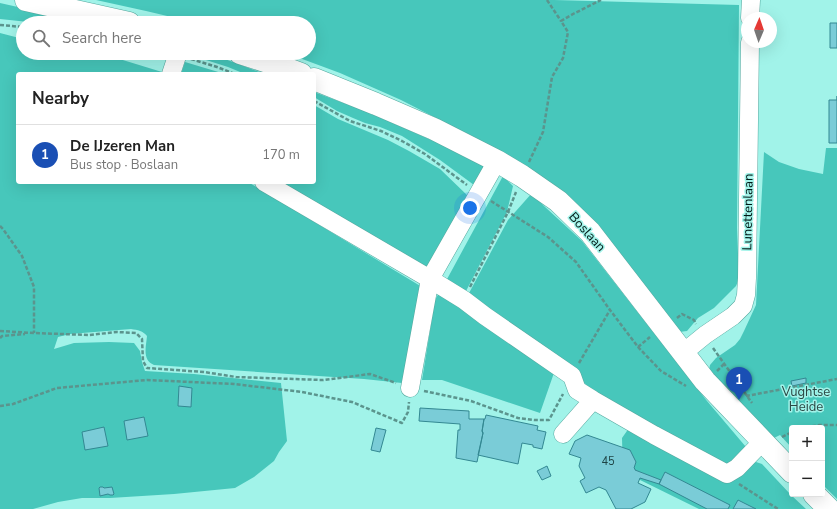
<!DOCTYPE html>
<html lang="en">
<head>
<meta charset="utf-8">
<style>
  body { margin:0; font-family:"Nunito Sans",sans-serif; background:#f2f2f2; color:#222 }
  .controls { position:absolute; right:12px; bottom:12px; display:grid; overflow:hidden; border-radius:4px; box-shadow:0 4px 16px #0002 }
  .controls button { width:36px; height:36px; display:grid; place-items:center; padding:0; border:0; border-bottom:1px solid #e0e0e0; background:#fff; color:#222; font:20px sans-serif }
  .compass { position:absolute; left:741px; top:12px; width:36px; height:36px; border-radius:50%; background:#fff; box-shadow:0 4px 16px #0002; rotate:2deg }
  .you { position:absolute; left:470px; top:208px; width:14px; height:14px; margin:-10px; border:3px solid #fff; border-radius:50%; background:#1a73e8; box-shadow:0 0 0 6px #1a73e833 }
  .badge { display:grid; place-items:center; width:26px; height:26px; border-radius:50%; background:#111827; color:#fff; font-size:13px; font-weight:700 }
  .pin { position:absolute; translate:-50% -33px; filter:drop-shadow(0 1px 2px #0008) }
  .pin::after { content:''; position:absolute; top:21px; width:14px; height:12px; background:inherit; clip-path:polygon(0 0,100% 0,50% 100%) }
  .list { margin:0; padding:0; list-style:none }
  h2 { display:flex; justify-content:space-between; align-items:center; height:52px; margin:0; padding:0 16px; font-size:17px }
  h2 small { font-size:13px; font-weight:400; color:#767676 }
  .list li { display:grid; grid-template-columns:26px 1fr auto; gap:12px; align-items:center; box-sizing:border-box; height:60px; padding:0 16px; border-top:1px solid #e0e0e0 }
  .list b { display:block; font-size:15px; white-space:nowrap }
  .list p { margin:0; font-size:13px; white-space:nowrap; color:#767676 }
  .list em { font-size:13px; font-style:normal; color:#767676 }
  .icon { flex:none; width:22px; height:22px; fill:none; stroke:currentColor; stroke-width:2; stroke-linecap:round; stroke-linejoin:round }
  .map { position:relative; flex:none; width:837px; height:509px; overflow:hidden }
  .search { position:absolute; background:#fff; box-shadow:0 4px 16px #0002; left:16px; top:16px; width:300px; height:44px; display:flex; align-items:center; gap:10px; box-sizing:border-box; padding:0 14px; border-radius:22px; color:#767676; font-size:15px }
  .panel { position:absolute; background:#fff; box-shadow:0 4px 16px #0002; left:16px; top:72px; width:300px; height:112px; border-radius:4px }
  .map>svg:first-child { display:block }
</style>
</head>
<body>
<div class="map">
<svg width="837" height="509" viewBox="0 0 837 509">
  <rect width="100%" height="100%" fill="#a1f3e9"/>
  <path fill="#47c7bb" d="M96 0H554L739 5 737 228 739 279 736 286 714 308 698 318 687 331 679 332 606 237 475 138 401 100 340 73 286 53H309V23H197L146 11Z
    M0 3 89 23H38L0 19Z
    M0 33 23 39V53H100L162 72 161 74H18V182H248L422 287 402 383 364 379 154 365C142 360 146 347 147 336 143 331 138 330 131 329L70 334 58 337 54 349 74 343 109 342 134 343 140 351 142 362 145 371 194 374 281 383 287 441 279 452 274 461 254 477 235 488 174 494 110 498H82L58 502 33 509H0Z
    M187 53H209L265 74H245L228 67 187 54Z
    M185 62 225 74H181Z
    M314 92 365 111 438 143 485 167 474 185 440 160 402 136 380 127 365 123 353 118 337 111 314 97Z
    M314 105 338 119 388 140 409 151 440 169 468 196 426 271 278 182H314Z
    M826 148H837V499L822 484V428H792V448L780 435 772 439 709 370 710 365 716 358 735 345 740 339 744 331 756 305 764 152 779 162 799 169 823 174Z
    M503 176 513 186 507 212 465 293 446 281Z
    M532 193 544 206 582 241 707 401 746 447 731 464H723L603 401 573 372 468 295 508 220Z
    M440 291 555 370 540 413 442 380H422L435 300Z
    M629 428 723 478 753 463 756 462 762 464 791 495 806 509H699L638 479 623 476 622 438Z"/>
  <path fill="#7accd7" stroke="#338892" d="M830 23H837V48H830Z
    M837 96V143H829V100H837Z
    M806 378V383L792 386 791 381Z
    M179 386 192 388 191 407 178 406Z
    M420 408 469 411V419H484L482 432 483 433 477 462 456 458 458 430H460V424L419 421Z
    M486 415 538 426 537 430 546 432 542 449 533 447V445L522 443 518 464 478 455 483 433V432L482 431 484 419H485Z
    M144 417 148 436 127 440 124 421Z
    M104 427 108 446 85 450 82 432Z
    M376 428 386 430 380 452 371 450Z
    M587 435 630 450 636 462 634 468 635 469V470L661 480 659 484 640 478 638 483 651 489 645 502 631 509H616L606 490 599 487 586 493 580 481 585 478 579 466 581 458 569 454 575 441Z
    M547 466 551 476 542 480 537 471Z
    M665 472 730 505 728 509H707L659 484Z
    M100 487H103L104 488 112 487 114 494 113 495H110L108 494 100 496 99 488Z
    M738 500 756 509H733Z"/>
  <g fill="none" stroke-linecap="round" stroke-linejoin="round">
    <g stroke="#56a89f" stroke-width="19">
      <path id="minor" d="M750 18 751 0
        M171 74 178 53
        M264 182 430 279 464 300 485 316 572 376 577 390 593 400 654 435 727 474 737 468 763 441
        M683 353 705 335 733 316 743 306 746 295 747 278 750 42
        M410 388 430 279 497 161
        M563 434 593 400"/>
    </g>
    <g stroke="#56a89f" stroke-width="23">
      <path id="major" d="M26 0 129 23
        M240 53 277 65 301 74
        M314 79 376 104 434 129 497 161 522 176 558 201 590 232 705 381 792 472
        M814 494 829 509"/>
    </g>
    <path stroke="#5b948d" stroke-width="2.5" stroke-dasharray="4 2" stroke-linecap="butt" d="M547 0 561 21
      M0 25 23 27
      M191 59 217 67 235 74
      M314 101 350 121 381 131 402 141 425 154 467 185
      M529 162 543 132 552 77 563 58 568 32 561 21 573 14 601 0
      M491 201 548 237 576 262 610 310 638 347 661 371 686 386
      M0 226 3 229 22 256 34 287V333
      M470 287 508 212 516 192
      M677 318 682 314 694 320 696 324
      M0 331 34 333 89 335 117 332 136 333 142 339 143 361 147 368 204 372 236 377 323 380 370 374 396 383
      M0 338 2 336 25 334
      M638 347 650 337
      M713 348 752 403
      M579 363 610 310
      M717 371 724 364
      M424 391 471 401 518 418 534 420H549L563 394
      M746 396 837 379
      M0 406 13 404 57 388 147 380 234 384 302 392 352 402 402 423 408 412 409 402
      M800 428 820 425H837
      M782 437 792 432
      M739 484 778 509"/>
    <use href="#minor" stroke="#fff" stroke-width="18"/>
    <use href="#major" stroke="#fff" stroke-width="22"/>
  </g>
  <g text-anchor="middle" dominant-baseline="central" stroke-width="3" stroke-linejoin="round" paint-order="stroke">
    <g font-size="11" fill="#1e4445">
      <text x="608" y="461">45</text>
    </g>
    <g font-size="13" fill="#001714" stroke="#a1f3e9">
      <text transform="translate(748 212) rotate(-89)">Lunettenlaan</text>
      <text transform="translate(587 232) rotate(48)">Boslaan</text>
    </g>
    <g font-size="13" fill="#2b4744" stroke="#a1f3e9">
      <text x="806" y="392">Vughtse<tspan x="806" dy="15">Heide</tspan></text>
    </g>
  </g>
</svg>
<div class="controls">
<button>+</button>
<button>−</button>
</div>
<svg class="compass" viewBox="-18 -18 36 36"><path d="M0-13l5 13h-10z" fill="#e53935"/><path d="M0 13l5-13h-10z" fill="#767676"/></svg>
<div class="you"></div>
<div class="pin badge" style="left:739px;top:400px;background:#1a4fb4">1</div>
<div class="search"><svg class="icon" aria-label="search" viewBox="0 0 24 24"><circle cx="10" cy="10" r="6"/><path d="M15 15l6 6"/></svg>Search here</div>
<section class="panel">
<h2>Nearby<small></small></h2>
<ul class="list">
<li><span class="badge" style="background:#1a4fb4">1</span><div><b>De IJzeren Man</b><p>Bus stop · Boslaan</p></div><em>170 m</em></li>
</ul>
</section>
</div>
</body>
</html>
